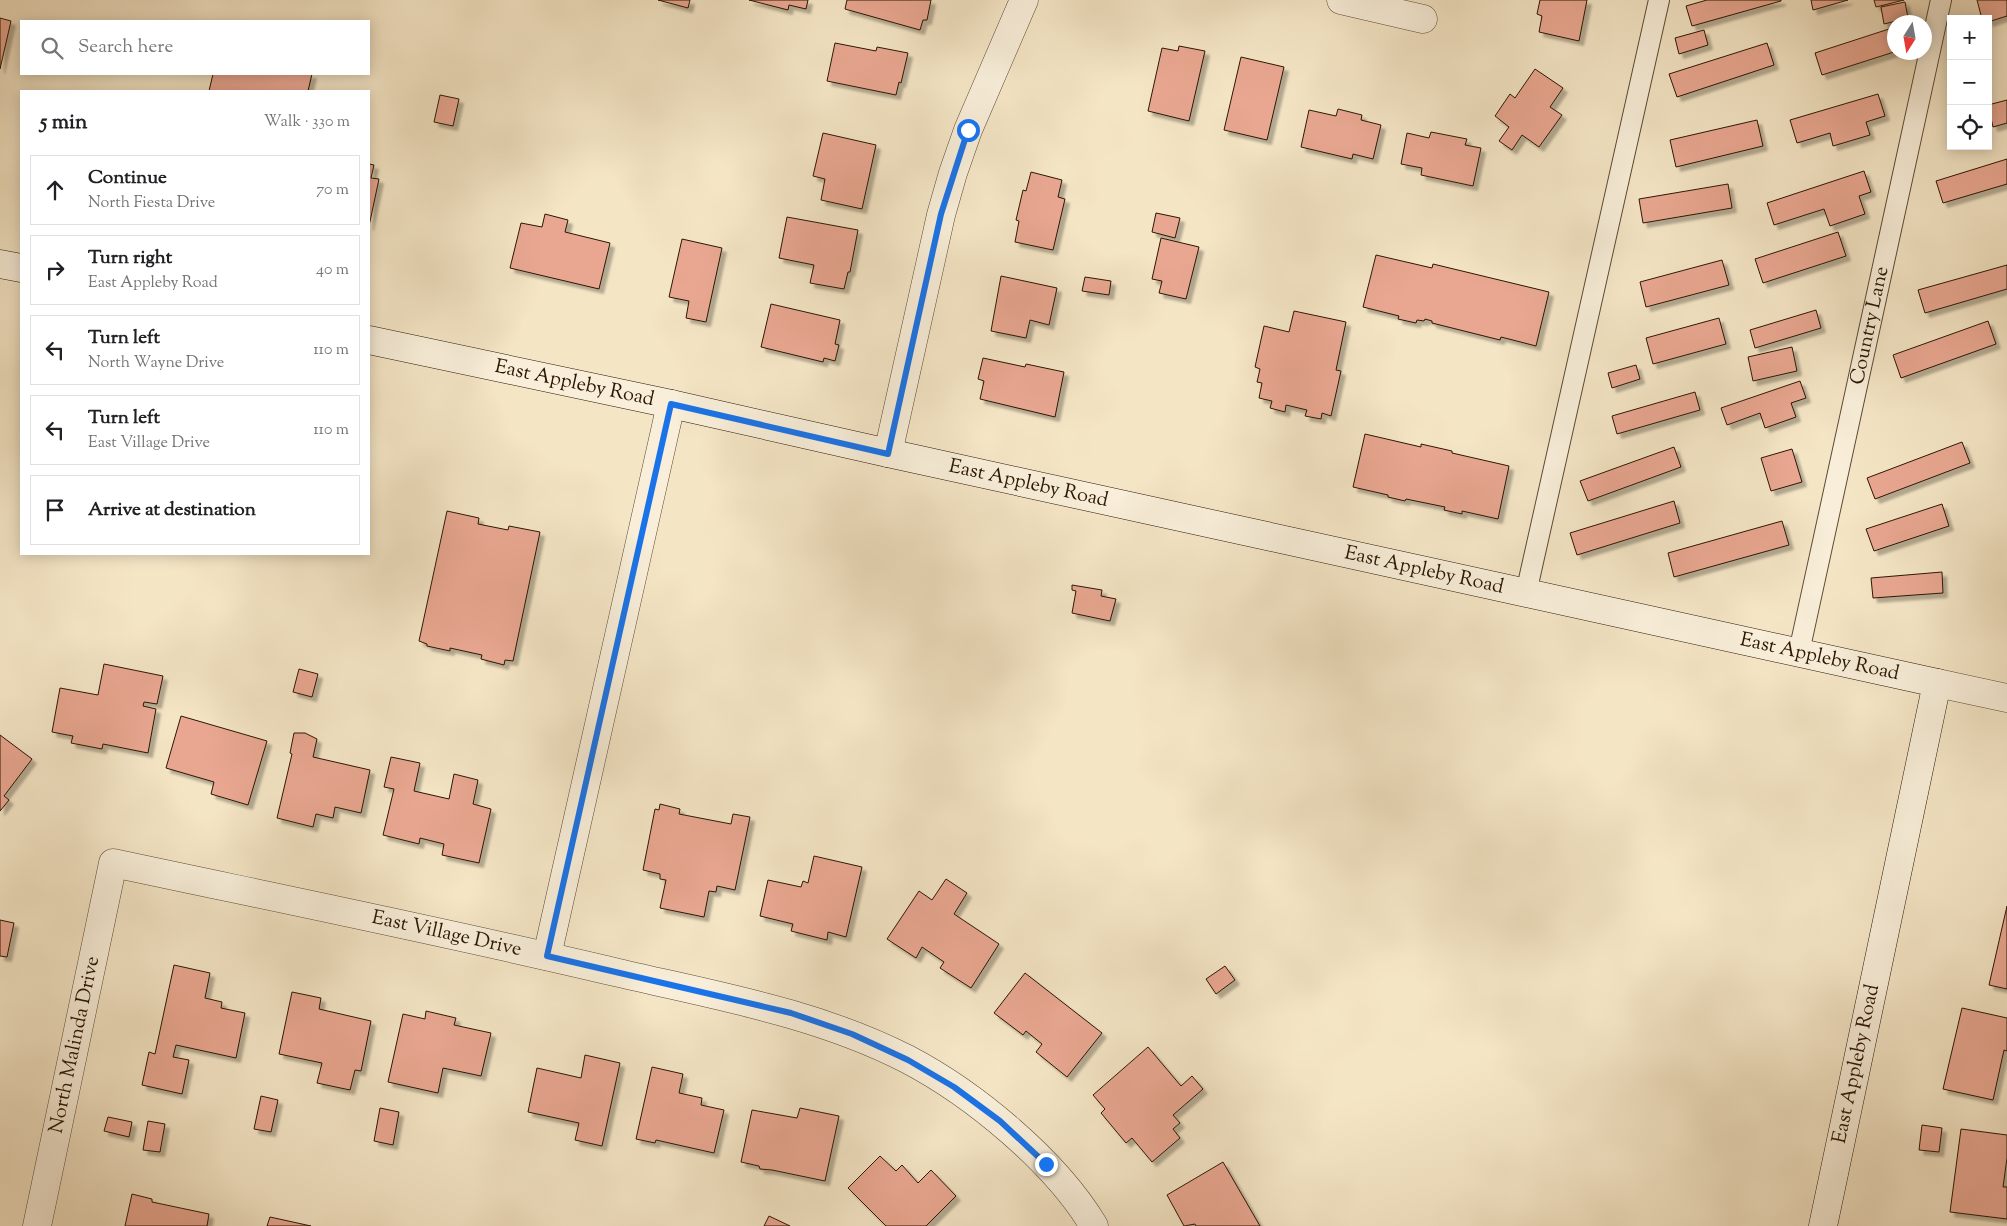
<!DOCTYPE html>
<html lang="en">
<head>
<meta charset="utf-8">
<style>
  body { margin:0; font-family:"Sorts Mill Goudy",serif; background:#f2f2f2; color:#202124 }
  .controls { position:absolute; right:15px; top:15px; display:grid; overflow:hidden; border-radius:0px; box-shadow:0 2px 12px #0003 }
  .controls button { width:45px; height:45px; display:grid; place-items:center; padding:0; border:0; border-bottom:1px solid #e0e0e0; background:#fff; color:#202124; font:25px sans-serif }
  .compass { position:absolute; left:1887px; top:15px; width:45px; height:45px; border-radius:50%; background:#fff; box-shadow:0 2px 12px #0003; rotate:191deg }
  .stop { position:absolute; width:15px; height:15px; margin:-11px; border:4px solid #1a73e8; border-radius:50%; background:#fff }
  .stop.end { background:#1a73e8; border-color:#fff; box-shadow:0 1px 5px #0008 }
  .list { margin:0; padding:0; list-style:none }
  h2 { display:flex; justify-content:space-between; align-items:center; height:65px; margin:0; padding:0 20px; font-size:21px }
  h2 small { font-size:16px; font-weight:400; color:#757577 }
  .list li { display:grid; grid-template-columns:32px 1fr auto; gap:15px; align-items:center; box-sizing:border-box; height:70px; margin:0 10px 10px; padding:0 10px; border:1px solid #e0e0e0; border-radius:0px }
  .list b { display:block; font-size:19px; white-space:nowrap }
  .list p { margin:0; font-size:16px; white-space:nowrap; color:#757577 }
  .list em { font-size:16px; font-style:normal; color:#757577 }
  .icon { flex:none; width:28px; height:28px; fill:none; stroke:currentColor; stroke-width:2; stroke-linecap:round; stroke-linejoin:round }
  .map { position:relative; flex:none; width:2007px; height:1226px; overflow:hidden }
  .search { position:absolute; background:#fff; box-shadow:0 2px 12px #0003; left:20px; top:20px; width:350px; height:55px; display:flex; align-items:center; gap:12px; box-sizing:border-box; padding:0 18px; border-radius:0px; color:#757577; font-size:19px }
  .panel { position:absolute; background:#fff; box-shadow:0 2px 12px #0003; left:20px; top:90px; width:350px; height:465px; border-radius:0px }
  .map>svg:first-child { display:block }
</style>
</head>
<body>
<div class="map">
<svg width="2007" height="1226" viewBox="0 0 2007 1226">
  <defs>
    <filter id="shadow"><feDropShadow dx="4.5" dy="4.5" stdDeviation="1" flood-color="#0004"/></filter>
  </defs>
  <rect width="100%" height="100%" fill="#f4e5c5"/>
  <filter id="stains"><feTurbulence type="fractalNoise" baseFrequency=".004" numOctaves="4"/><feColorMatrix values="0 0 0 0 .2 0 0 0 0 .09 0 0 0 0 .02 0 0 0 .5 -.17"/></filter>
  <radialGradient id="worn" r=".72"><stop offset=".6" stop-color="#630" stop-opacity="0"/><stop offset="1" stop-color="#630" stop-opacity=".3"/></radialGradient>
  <path fill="#e9a791" stroke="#2a1603" filter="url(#shadow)" d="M658 0H690L688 8Z
    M749 0H808L806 9 789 5 788 10Z
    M847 0H931L927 20H923L920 30 845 9Z
    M1540 0H1587L1579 41 1539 32 1542 16 1537 14Z
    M1707 0H1781V1L1692 26 1686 6Z
    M1811 0H1848L1813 10Z
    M1874 0H1904L1876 7Z
    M1977 0H2007V16L1988 22V19H1982Z
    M1905 2 1908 18 1884 24 1881 7Z
    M0 18 11 21 0 69Z
    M1892 28 1894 36V52L1822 75 1815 53Z
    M1704 30 1708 45 1679 54 1675 38Z
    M835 43 876 51 877 47 908 53 901 83 899 82 896 95 827 81Z
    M1767 43 1774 65 1677 97 1669 74Z
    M1179 46 1205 51 1189 121 1148 111 1162 48 1178 51Z
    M1241 57 1284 67 1267 140 1224 130Z
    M1535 69 1563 88 1550 107 1562 115 1539 147 1522 135 1512 150 1499 141 1509 127 1495 116 1510 94 1515 98Z
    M213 74H312L308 91H209Z
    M1878 94 1885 116 1866 122 1870 135 1833 146 1830 133 1797 143 1790 120Z
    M440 95 459 99 453 126 434 122Z
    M2007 100V123L1993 127 1988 105Z
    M1338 109 1362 115 1361 120 1381 125 1373 159 1353 154 1352 159 1301 147 1309 110 1336 116Z
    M1757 120 1763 146 1676 167 1670 140Z
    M1431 132 1467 139 1465 145 1481 148 1473 186 1421 175 1422 168 1401 164 1407 133 1429 138Z
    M823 133 876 145 862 209 821 200 825 179 813 176Z
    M2007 159V184L1943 203 1936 181Z
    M369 164 374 165 371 178 379 179 369 226Z
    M1864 171 1871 192 1859 196 1865 214 1830 226 1824 209 1774 225 1767 203Z
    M1031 172 1062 180 1058 197 1065 199 1053 250 1015 242 1019 221 1016 220 1023 190 1026 191Z
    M1728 184 1732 208 1643 223 1639 199Z
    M1156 213 1180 218 1175 238 1152 232Z
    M545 214 568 220 565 232 610 243 599 289 510 268 521 223 542 227Z
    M787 217 858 230 850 272H848L844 289 810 283 814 265 779 258Z
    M1838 232 1846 256 1763 283 1755 259Z
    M1161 238 1199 247 1186 299 1159 293 1162 281 1152 279Z
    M682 239 722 248 706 322 686 318 689 301 669 297Z
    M1376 255 1432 268 1433 264 1549 292 1536 346 1501 337 1500 340 1432 323V321L1425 319 1424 321 1417 320 1416 323 1398 319 1399 316 1363 307Z
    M1722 260 1729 285 1646 307 1640 282Z
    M2007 265V289L1925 313 1918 290Z
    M1001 276 1057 288 1049 325 1030 320 1026 338 991 331Z
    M1085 277 1111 281 1109 295 1082 291Z
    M771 304 840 320 835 344 839 345 835 361 824 358 823 362 761 347Z
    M1816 310 1821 328 1755 348 1750 330Z
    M1294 311 1346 322 1336 370 1341 371 1331 416 1322 413 1321 419 1305 416 1307 410 1286 405 1285 412 1270 408 1272 401 1259 398 1262 383 1257 382 1260 369 1255 367 1264 326 1289 332Z
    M1719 318 1726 344 1653 364 1646 338Z
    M1988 321 1996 344 1901 378 1893 355Z
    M1792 347 1797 371 1753 381 1748 357Z
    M983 358 1025 367 1026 364 1064 372 1055 417 980 399 984 381 978 379Z
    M1636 365 1640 379 1612 388 1608 373Z
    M1800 381 1806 398 1791 403 1796 417 1765 428 1760 413 1727 425 1721 408Z
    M1695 392 1700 410 1617 434 1612 416Z
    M1365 434 1421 447V444L1452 451V453L1509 466 1498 519 1462 511V514L1444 510 1445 507 1406 499 1405 501 1388 497V495L1353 487Z
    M1962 442 1970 463 1875 499 1867 478Z
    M1674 447 1681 467 1588 501 1580 481Z
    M1792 449 1802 482 1771 491 1761 458Z
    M1674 501 1680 523 1577 555 1570 533Z
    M1942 504 1949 526 1874 551 1866 529Z
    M447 511 479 518 478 524 508 530 509 526 540 532 513 661 505 660 504 665 481 659 482 655 450 648V651L427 646V644L419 641Z
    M1782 521 1789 545 1674 577 1668 553Z
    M1942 572 1943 593 1873 598 1871 578Z
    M1072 585 1102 590 1101 596 1116 599 1110 621 1072 613 1076 591 1072 590Z
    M104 664 163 676 157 704 144 702 143 706 156 709 148 753 103 744 102 749 71 743 73 736 52 732 60 688 98 695Z
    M299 669 318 674 312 697 293 692Z
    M181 716 267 741 248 805 211 794 214 782 166 768Z
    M294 733H305L317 739 313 757 370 770 361 813 335 807 333 818 316 814 313 827 277 818 292 754 290 753Z
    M0 735 32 759 4 796 9 800 0 811Z
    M391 757 420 763 414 791 449 799 454 774 478 780 473 804 491 809 479 863 442 855 444 844 420 838 419 844 383 835 394 789 384 787Z
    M660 804 680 809 679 814 731 824 733 814 750 817 735 890 717 886 716 892 709 891 704 917 660 908 666 880 660 879V874L643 870 655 809 659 810Z
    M814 856 862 867 846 937 828 932 827 940 791 931 793 924 760 916 768 880 801 887 803 881 808 883Z
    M946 879 967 893 954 914 999 944 971 988 940 968 944 962 922 947 916 958 887 939 919 891 932 900Z
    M2007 906V989L1989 985Z
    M0 920 14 923 7 957 0 956Z
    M174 965 210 973 205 998 222 1002 221 1008 245 1013 236 1058 176 1045 173 1057 189 1060 182 1094 142 1085 149 1052 155 1054Z
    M1225 966 1235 980 1216 994 1206 979Z
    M1025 973 1102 1033 1067 1077 1036 1052 1042 1044 1026 1031 1023 1035 994 1013Z
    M292 992 321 998 319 1009 371 1021 361 1071 355 1070 350 1090 317 1083 322 1063 279 1054Z
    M1962 1008 2007 1018V1051L2004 1050 1993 1100 1943 1089Z
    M426 1011 456 1018 454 1025 491 1033 481 1076 443 1068 438 1093 388 1082 403 1014 425 1019Z
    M1148 1047 1181 1086 1192 1076 1203 1089 1173 1115 1180 1123 1173 1129 1180 1138 1152 1162 1132 1138 1126 1143 1101 1113 1105 1109 1093 1095Z
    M585 1055 620 1063 602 1146 575 1140 579 1123 528 1112 537 1068 581 1078Z
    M652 1067 683 1074 679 1093 702 1098 701 1105 724 1110 714 1153 656 1140 655 1143 636 1139Z
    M261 1096 278 1100 271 1132 254 1129Z
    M380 1108 399 1112 393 1145 374 1141Z
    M800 1108 839 1116 825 1181 772 1170 760 1169 759 1166 741 1162 752 1110 797 1118Z
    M108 1117 132 1122 129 1137 104 1131Z
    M148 1121 165 1124 160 1152 143 1150Z
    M1922 1125 1942 1128 1939 1152 1919 1150Z
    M1961 1129 2007 1135V1158L2003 1187H2007V1219L1950 1212Z
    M880 1156 896 1171 902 1165 918 1183 931 1170 956 1196 926 1226H886L848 1188Z
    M1223 1162 1260 1226H1196L1195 1224 1184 1226 1167 1195Z
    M132 1194 152 1199V1202L209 1214 207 1226H125Z
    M769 1216 790 1226H764Z
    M270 1217 311 1226H267Z"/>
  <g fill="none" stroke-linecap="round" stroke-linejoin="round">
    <g stroke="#5c4a34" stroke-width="22">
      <g id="lane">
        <path d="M1526 593 1659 0"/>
        <path id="s1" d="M1799 652 1941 0"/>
      </g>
    </g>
    <g stroke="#5c4a34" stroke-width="29">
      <g id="street">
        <path d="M1341 0 1423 19"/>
        <path d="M888 453 941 215 953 173 968 130 1024 0"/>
        <path d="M1937 683 2007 698"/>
        <path d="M547 956 671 404"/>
        <path id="s2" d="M37 1226 113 863C282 899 451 933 619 973 717 996 817 1013 907 1059 974 1094 1055 1161 1094 1226"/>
      </g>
    </g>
    <g stroke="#2a1603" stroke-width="29">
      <g id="secondary">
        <path d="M0 264 21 268"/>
        <path id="s3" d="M369 340 671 404 888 453 1937 683 1823 1226"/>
      </g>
    </g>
    <use href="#lane" stroke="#f8eed9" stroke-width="20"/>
    <use href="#street" stroke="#f8eed9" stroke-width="28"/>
    <use href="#secondary" stroke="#f8eed9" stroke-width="28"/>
  </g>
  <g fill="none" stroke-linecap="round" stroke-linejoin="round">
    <path stroke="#1a73e8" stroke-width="6" d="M968 130 941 214 888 454 671 404 547 956 791 1013 852 1034 908 1060 954 1087 1000 1121 1046 1164"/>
  </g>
  <g text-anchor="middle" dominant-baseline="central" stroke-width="4" stroke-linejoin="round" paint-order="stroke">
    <g font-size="20" fill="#2a1603" stroke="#f8eed9">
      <text stroke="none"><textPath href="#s1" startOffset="334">Country Lane</textPath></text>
      <text stroke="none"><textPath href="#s3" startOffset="210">East Appleby Road</textPath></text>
      <text stroke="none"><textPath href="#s3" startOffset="675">East Appleby Road</textPath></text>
      <text stroke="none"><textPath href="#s3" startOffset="1080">East Appleby Road</textPath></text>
      <text stroke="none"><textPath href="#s3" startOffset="1485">East Appleby Road</textPath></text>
      <text stroke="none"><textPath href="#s2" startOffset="712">East Village Drive</textPath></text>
      <text stroke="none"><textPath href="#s2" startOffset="185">North Malinda Drive</textPath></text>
      <text transform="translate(1857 1064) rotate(-78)">East Appleby Road</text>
    </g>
  </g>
  <rect width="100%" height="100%" filter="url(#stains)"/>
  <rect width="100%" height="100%" fill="url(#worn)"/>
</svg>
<div class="controls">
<button>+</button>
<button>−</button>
<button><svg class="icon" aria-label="locate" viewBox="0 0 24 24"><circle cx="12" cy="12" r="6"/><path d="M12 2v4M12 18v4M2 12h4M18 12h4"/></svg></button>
</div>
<svg class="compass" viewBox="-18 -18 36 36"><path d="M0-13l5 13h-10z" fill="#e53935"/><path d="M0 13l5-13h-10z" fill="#757577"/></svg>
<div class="stop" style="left:968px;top:130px"></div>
<div class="stop end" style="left:1046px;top:1164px"></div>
<div class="search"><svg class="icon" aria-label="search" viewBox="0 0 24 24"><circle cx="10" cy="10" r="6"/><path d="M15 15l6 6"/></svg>Search here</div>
<section class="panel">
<h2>5 min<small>Walk · 330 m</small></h2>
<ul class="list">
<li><svg class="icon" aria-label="ahead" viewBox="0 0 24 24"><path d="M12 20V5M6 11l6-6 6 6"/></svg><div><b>Continue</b><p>North Fiesta Drive</p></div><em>70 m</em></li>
<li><svg class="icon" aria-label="right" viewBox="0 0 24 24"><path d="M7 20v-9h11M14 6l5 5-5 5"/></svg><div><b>Turn right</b><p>East Appleby Road</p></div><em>40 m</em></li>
<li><svg class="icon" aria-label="left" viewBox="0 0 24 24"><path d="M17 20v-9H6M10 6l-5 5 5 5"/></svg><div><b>Turn left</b><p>North Wayne Drive</p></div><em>110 m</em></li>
<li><svg class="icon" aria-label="left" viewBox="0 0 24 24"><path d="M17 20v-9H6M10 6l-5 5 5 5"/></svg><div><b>Turn left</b><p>East Village Drive</p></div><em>110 m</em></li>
<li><svg class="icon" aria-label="arrive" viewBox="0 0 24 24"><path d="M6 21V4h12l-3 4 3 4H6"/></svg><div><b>Arrive at destination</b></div></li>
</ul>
</section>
</div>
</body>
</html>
